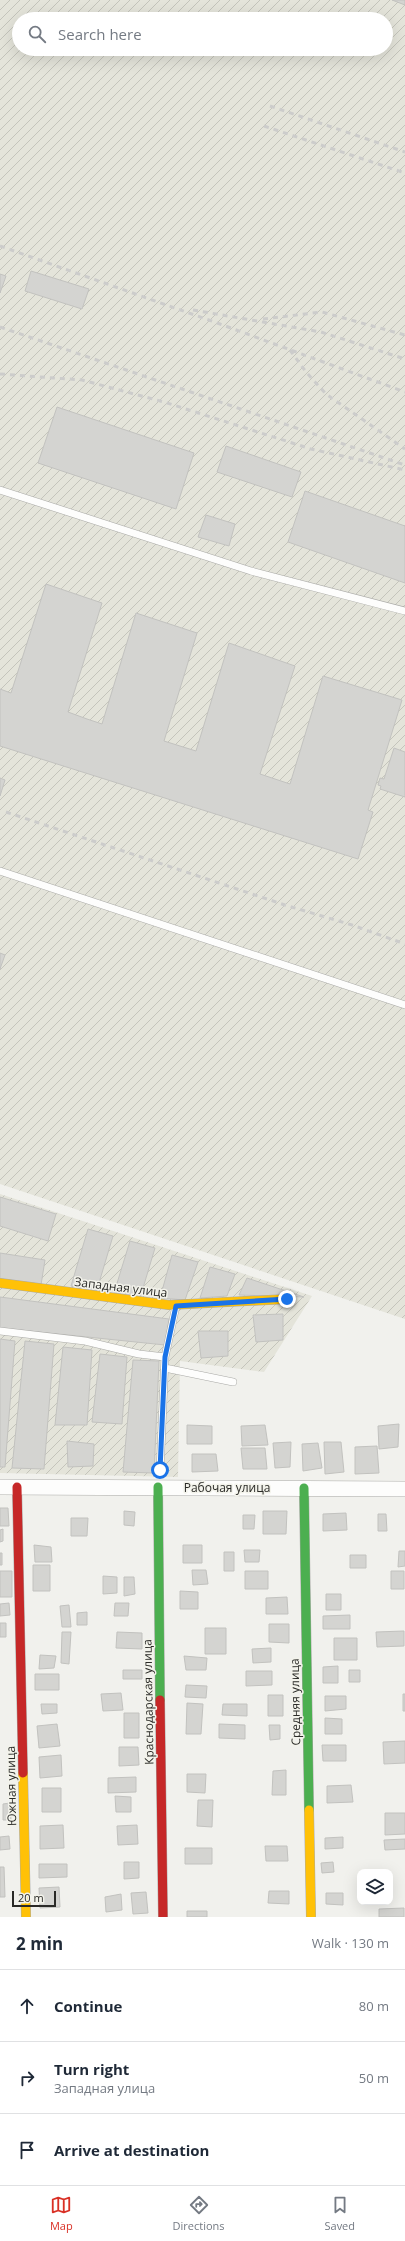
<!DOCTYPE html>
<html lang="en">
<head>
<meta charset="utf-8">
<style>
  body { margin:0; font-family:"Open Sans",sans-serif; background:#f2f2f3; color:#1f2937 }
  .controls { position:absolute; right:12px; bottom:12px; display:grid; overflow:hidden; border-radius:8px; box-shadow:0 4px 16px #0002 }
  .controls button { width:36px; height:36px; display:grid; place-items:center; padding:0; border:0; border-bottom:1px solid #e0e1e3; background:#fff; color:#1f2937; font:20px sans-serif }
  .scale { position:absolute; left:12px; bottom:10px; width:44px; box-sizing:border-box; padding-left:4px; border:2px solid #2a2a27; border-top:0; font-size:11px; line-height:14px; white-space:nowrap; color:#2a2a27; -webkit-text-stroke:3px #f3f3eb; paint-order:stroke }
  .stop { position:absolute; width:12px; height:12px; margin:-9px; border:3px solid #1a73e8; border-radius:50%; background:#fff }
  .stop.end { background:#1a73e8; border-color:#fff; box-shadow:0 1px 4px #0008 }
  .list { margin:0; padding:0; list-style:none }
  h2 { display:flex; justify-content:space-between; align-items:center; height:52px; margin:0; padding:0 16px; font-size:17px }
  h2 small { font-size:13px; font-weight:400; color:#747a83 }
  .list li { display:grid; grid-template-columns:26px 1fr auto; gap:12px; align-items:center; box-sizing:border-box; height:72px; padding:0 16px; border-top:1px solid #e0e1e3 }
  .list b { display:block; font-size:15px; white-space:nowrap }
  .list p { margin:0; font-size:13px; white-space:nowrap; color:#747a83 }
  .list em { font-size:13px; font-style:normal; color:#747a83 }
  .icon { flex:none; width:22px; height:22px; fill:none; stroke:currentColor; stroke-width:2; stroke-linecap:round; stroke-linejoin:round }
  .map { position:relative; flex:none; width:405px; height:1917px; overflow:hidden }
  .search { position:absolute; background:#fff; box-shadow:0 4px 16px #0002; left:12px; right:12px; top:12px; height:44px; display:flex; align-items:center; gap:10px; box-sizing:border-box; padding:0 14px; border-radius:22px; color:#747a83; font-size:15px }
  .sheet { height:268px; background:#fff }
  nav { display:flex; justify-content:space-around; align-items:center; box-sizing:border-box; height:56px; border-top:1px solid #e0e1e3; background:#fff; font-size:11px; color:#747a83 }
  nav a { display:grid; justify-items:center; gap:2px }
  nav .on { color:#d93025 }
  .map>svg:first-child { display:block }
</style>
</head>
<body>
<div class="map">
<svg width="405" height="1917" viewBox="0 0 405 1917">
  <defs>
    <pattern id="industrial-furrows" width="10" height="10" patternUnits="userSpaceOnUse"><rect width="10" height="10" fill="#e4e4da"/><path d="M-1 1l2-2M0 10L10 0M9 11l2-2" fill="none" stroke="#c4c4bb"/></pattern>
  </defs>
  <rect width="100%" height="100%" fill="#f1f1ed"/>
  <path fill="url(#industrial-furrows)" fill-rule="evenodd" d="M0 0H405V1319L0 1184ZM19 19H386V49H19Z
    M0 1194 312 1296 264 1372 180 1361 178 1477 0 1473Z"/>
  <path fill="#d4d4d1" stroke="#c2c2bf" d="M392 0H405V5Z
    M31 271 89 289 82 309 25 291Z
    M0 274 6 276 0 293Z
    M57 407 194 453 176 509 38 463Z
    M226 446 301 472 292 497 217 472Z
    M305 491 405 526V583L288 542Z
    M206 515 235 524 229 546 198 537Z
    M46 584 102 603 68 712 87 719 102 724 136 613 197 633 164 741 196 751 229 643 295 666 260 774 290 784 323 676 402 700 368 810 373 812 358 859 0 746V689L11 693Z
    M394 748 405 752V797L380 789 381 786 378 785 380 778 384 779Z
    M0 778 5 780 0 796Z
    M0 953 5 955 0 969Z
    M0 1197 56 1214 48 1241 0 1226Z
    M88 1229 113 1236 96 1293 71 1286Z
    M130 1241 155 1248 140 1298 114 1293Z
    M0 1253 45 1260 41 1285 0 1279Z
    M172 1255 198 1262 185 1300 160 1298Z
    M210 1267 235 1274 227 1296 200 1298Z
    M247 1278 304 1297 239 1295Z
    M0 1297 169 1319 165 1345 0 1328Z
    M283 1314V1340L256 1342 253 1315Z
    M198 1331H228V1356L201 1358Z
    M0 1339 15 1341 5 1467H0Z
    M25 1341 54 1344 44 1469 12 1468Z
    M63 1347 92 1350 87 1425H55Z
    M100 1354 127 1357 122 1424 92 1422Z
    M133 1360 159 1361 154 1473 123 1472Z
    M399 1424 398 1447 379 1449 378 1426Z
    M187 1425 212 1426V1444H187Z
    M265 1425 268 1445 242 1446 241 1426Z
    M67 1441 94 1444 93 1466 68 1467Z
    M291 1442 290 1467 275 1468 273 1443Z
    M324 1442H341L344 1472 325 1474Z
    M318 1443 322 1468 303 1471 302 1444Z
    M377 1446 379 1473 355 1474V1447Z
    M241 1448H265L267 1469H243Z
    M192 1454H216L218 1471 192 1472Z
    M0 1508H8L9 1526H0Z
    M124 1511 135 1512 134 1526 124 1525Z
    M263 1511H287L286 1534H263Z
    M346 1513 347 1530 323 1531V1514Z
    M378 1514H386L387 1531H378Z
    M243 1515H255L254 1529H243Z
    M71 1518H88L87 1536H71Z
    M3 1529V1541L0 1542V1530Z
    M34 1545 51 1547 52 1562H35Z
    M183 1545H202V1563H183Z
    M244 1550H260L259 1562H245Z
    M399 1551H405V1566L398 1567Z
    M224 1552H234V1571H224Z
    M0 1553H2V1565H0Z
    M350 1555H366V1568H350Z
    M33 1565H50V1591H33Z
    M192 1570H206L208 1584 193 1585Z
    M0 1571H12V1597H0Z
    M245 1571H268V1589H245Z
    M391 1571H404V1589H391Z
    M103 1576 117 1577V1593L103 1594Z
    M124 1577H134L135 1594 124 1596Z
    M180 1591 198 1592V1609H180Z
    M326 1594H341V1610H326Z
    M287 1597 288 1614H266V1598Z
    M9 1603 10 1615 0 1616V1604Z
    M115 1603H129L128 1616H114Z
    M69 1605 71 1627H62L60 1606Z
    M87 1612V1625H77V1613Z
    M350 1615V1629H323V1616Z
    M0 1623H6V1637H0Z
    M269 1624H289V1643L269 1642Z
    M205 1628H226V1654H205Z
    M404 1631V1646L377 1647 376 1632Z
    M62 1632H71L69 1664 61 1663Z
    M117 1632 142 1633V1649L116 1648Z
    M334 1638H357V1660H334Z
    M271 1648V1662L253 1663 252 1649Z
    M40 1655 56 1656 54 1668 39 1669Z
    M184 1656 207 1658 206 1670H186Z
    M338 1666V1683H323V1667Z
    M123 1670H142V1679H123Z
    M349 1670H360V1682H349Z
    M246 1671H272V1685L246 1686Z
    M35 1674H59V1690H35Z
    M186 1685 207 1686 206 1698 185 1697Z
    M121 1693 123 1710 103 1711 101 1694Z
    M403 1694H405V1711H403Z
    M268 1695H283V1716H268Z
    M325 1696H346V1709L325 1711Z
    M187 1703 203 1704 201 1734H186Z
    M41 1704H57V1713L42 1714Z
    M223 1704H247V1716L222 1715Z
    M124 1713H139V1738H124Z
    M325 1718 342 1719V1734H325Z
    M57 1724 60 1746 39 1748 37 1726Z
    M219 1724 245 1725V1739L219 1738Z
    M269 1725H280V1739L270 1740Z
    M405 1741V1763L384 1764 383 1742Z
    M322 1745H346V1761H323Z
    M119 1747H138L139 1765 119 1766Z
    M61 1755 62 1776 40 1778 39 1757Z
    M286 1770V1795H272L273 1771Z
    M187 1774H206L205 1793 187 1792Z
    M136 1777V1792L108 1793V1778Z
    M351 1785 353 1802 327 1803V1786Z
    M42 1788H61V1812H42Z
    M115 1796 131 1797V1812H116Z
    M198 1800H213L212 1827 197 1826Z
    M10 1803 11 1820H3V1804Z
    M385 1813H405V1834L385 1835Z
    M63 1825 64 1848 40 1849V1826Z
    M137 1825 138 1844 118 1845 117 1826Z
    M9 1836 10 1849 0 1850V1837Z
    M343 1837V1848L325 1849V1838Z
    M405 1839V1849L385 1850 384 1840Z
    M265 1846H287L288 1861H266Z
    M185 1848H212V1864H185Z
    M124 1862H139V1878L124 1879Z
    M333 1862 334 1872 322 1873 321 1863Z
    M39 1864H67V1877L39 1878Z
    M0 1867H4L5 1897H0Z
    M59 1887 60 1907 40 1908 39 1888Z
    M269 1891H289V1904L268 1903Z
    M146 1892 148 1913 133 1914 131 1893Z
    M326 1893H343V1905L326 1904Z
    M121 1894 122 1910 106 1912 105 1897Z
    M404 1908V1917H379V1909Z
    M187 1911H207V1917H187Z"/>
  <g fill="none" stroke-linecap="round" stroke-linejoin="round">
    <g stroke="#aaaaa7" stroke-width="8">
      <path id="lane" d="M0 490 251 571 405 611
        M0 871 405 1005
        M0 1331 85 1341 139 1354 165 1357 176 1306
        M165 1368 233 1382
        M160 1471 165 1357"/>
    </g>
    <g stroke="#aaaaa7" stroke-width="16">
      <path id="street" d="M0 1487 405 1489"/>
    </g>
    <g stroke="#aaaaa7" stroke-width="10">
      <path id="fast" d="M158 1487 160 1700
        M304 1488 309 1810"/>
    </g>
    <g stroke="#aaaaa7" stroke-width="10">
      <path id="slow" d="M0 1283 169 1305 287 1299
        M23 1773 26 1917
        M309 1810 311 1917"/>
    </g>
    <g stroke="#aaaaa7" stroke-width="10">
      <path id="jam" d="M17 1487 23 1773
        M160 1700 163 1917"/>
    </g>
    <use href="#lane" stroke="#fdfdfc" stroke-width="7"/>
    <use href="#street" stroke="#fdfdfc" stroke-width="15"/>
    <use href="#fast" stroke="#4caf50" stroke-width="9"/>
    <use href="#slow" stroke="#ffc107" stroke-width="9"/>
    <use href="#jam" stroke="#c62828" stroke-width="9"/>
    <path stroke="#cccccb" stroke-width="3" stroke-dasharray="5 5" stroke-linecap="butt" d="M270 106 405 152
      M264 126 405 173
      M0 246 220 324 405 392
      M193 310 321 332 405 359
      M263 319 322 312 405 335
      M0 327 405 465
      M290 350 306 372 326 394 405 449
      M0 374 82 380 164 402 311 449 405 470
      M6 812 285 905 352 925 405 944"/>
  </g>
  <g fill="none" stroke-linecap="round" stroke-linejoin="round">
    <path stroke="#1a73e8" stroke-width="5" d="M160 1470 165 1357 176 1306 287 1299"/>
  </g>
  <g text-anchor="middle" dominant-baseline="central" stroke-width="3" stroke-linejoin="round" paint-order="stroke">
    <g font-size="12" fill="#2a2a27" stroke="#f3f3eb">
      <text transform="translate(121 1287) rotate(7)">Западная улица</text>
      <text x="227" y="1487">Рабочая улица</text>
      <text transform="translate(148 1702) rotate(-91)">Краснодарская улица</text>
      <text transform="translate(295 1702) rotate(-91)">Средняя улица</text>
      <text transform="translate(11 1786) rotate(-91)">Южная улица</text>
    </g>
  </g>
</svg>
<div class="controls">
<button><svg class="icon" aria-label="layers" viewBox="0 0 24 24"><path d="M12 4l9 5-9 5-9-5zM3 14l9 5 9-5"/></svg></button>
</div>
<div class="scale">20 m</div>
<div class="stop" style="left:160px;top:1470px"></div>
<div class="stop end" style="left:287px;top:1299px"></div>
<div class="search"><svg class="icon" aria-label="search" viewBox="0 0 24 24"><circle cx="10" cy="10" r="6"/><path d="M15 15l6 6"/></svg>Search here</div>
</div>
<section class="sheet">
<h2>2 min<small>Walk · 130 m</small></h2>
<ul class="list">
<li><svg class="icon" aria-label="ahead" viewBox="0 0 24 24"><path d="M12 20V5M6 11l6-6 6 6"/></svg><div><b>Continue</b></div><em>80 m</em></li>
<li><svg class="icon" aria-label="right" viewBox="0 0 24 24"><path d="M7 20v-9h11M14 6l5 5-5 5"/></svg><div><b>Turn right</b><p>Западная улица</p></div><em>50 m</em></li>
<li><svg class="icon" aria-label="arrive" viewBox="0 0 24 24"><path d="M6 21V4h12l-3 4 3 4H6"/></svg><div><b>Arrive at destination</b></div></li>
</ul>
</section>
<nav>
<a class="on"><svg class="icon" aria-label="map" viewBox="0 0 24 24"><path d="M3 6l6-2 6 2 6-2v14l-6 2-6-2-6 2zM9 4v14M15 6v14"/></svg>Map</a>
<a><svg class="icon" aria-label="directions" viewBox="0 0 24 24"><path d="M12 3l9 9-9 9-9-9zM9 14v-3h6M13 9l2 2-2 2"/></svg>Directions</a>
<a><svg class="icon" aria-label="saved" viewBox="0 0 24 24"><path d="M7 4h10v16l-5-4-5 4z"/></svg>Saved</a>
</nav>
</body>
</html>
